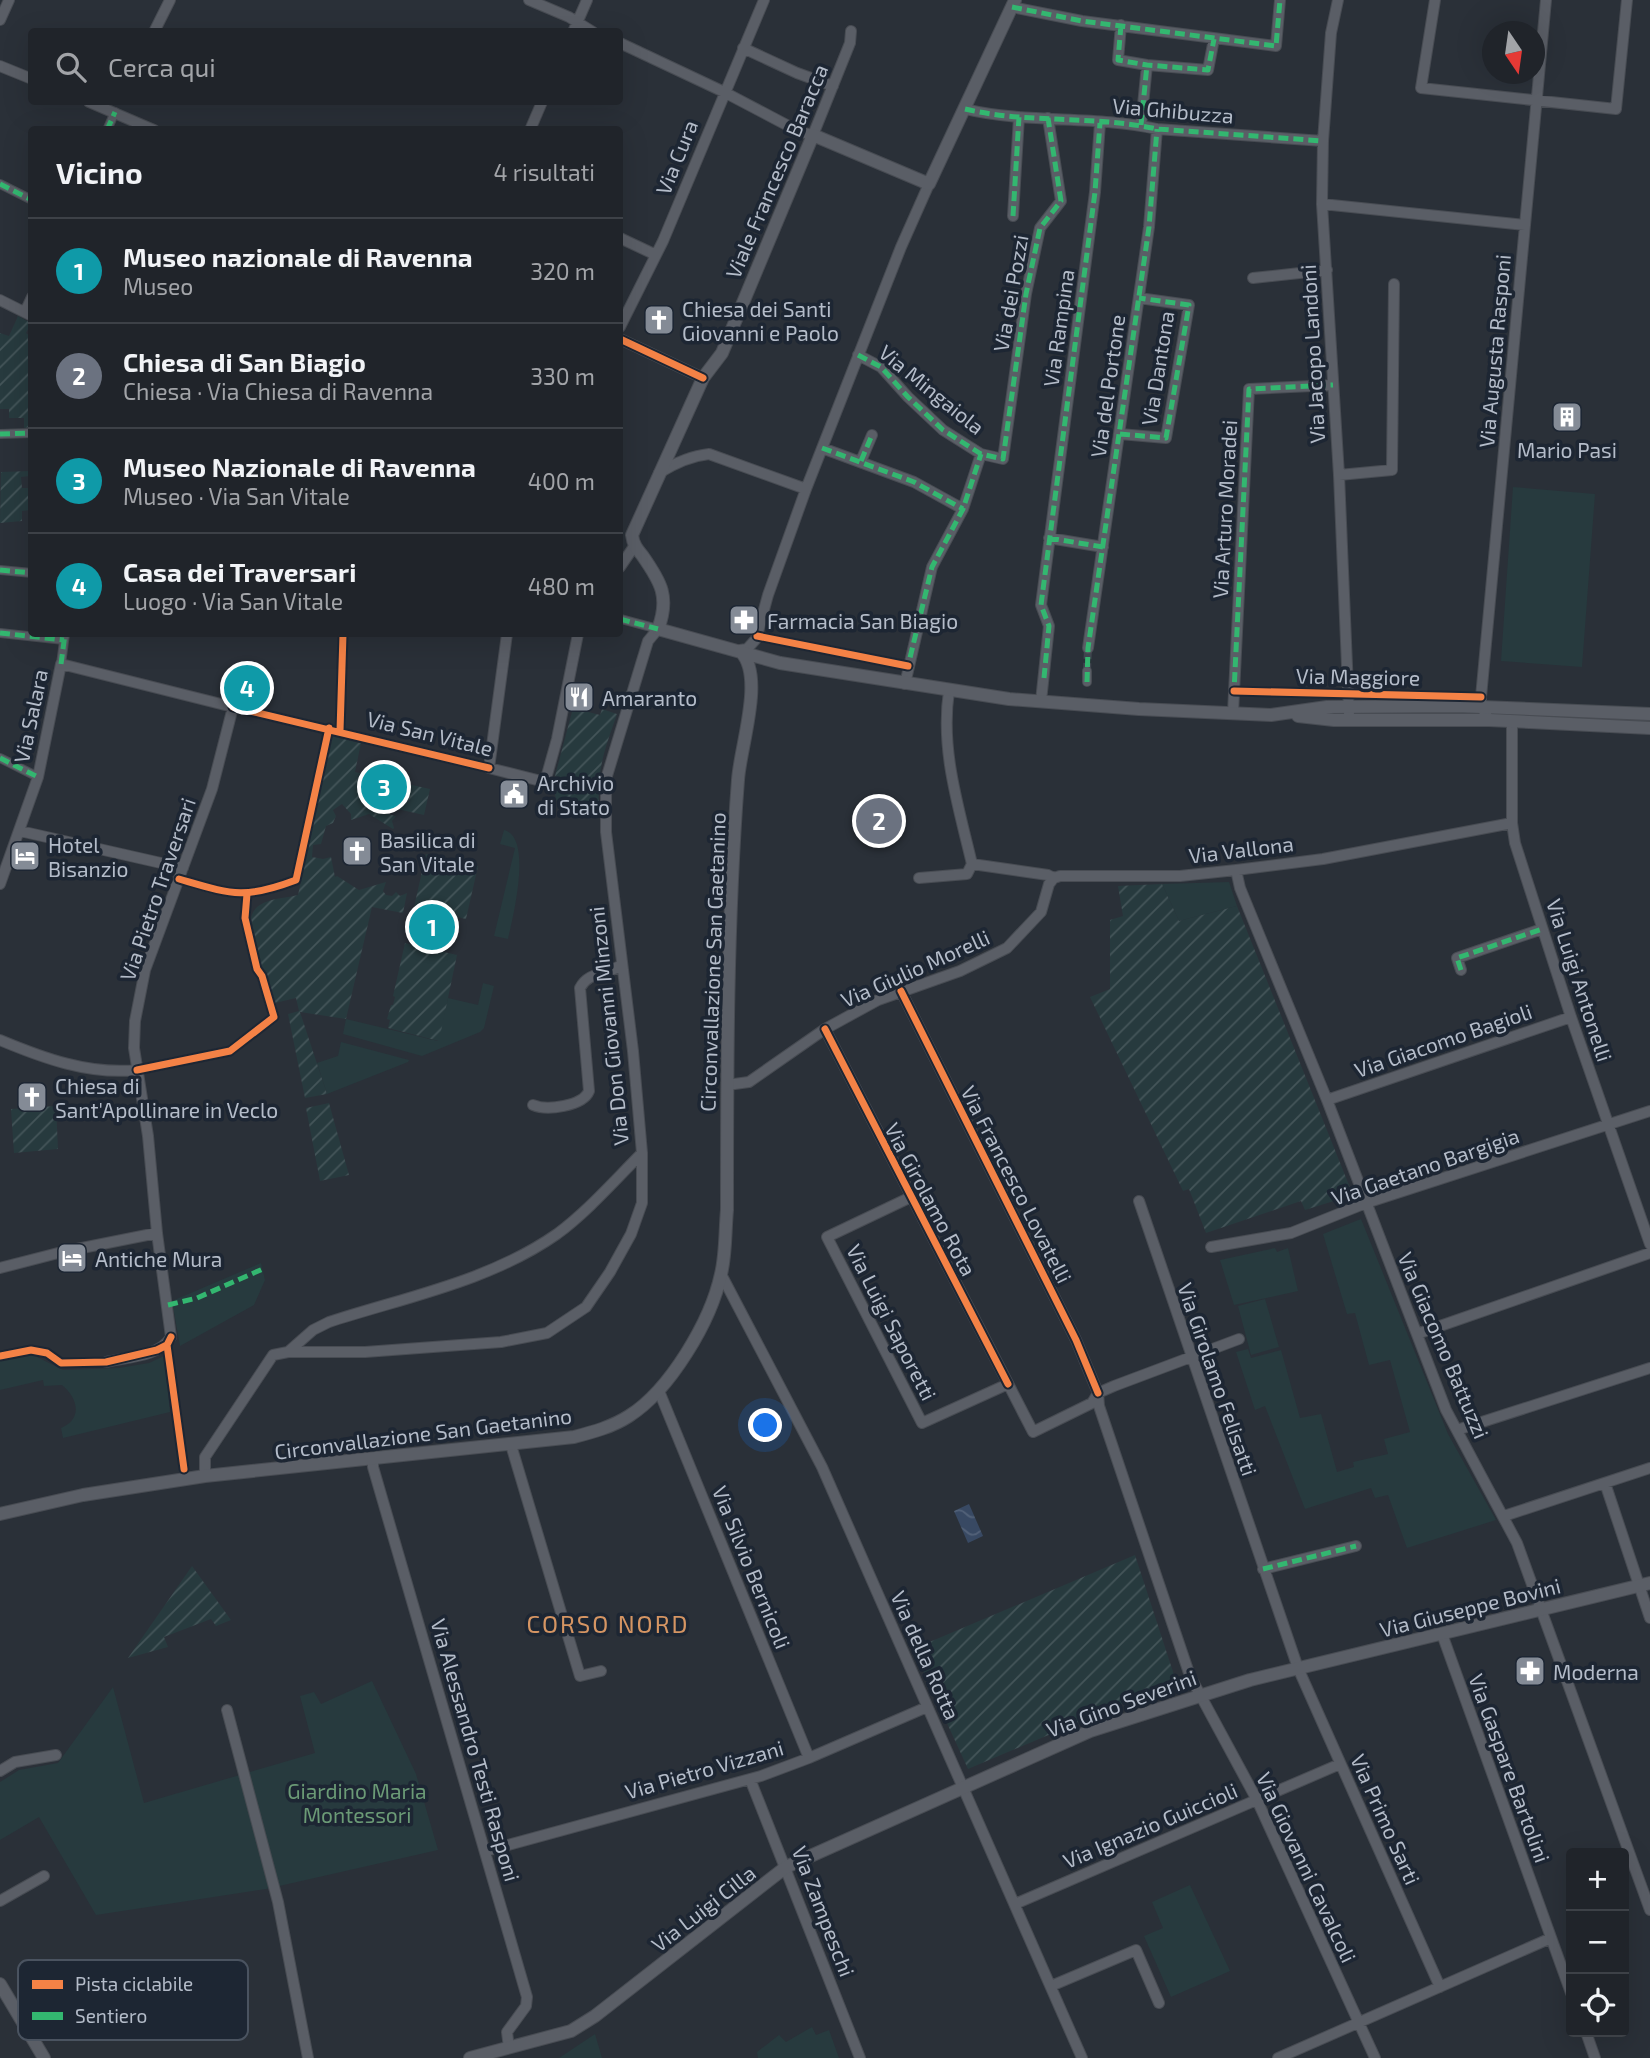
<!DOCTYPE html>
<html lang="it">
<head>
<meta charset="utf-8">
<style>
  body { margin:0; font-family:"Exo 2",sans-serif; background:#2d3036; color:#f1f3f6 }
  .controls { position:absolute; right:21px; bottom:21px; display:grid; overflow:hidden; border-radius:7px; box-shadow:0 7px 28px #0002 }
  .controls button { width:63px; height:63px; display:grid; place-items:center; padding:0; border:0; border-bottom:2px solid #3d4147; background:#20242a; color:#f1f3f6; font:35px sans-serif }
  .compass { position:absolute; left:1482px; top:21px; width:63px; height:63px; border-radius:50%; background:#20242a; box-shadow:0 7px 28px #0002; rotate:167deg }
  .you { position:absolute; left:766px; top:1426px; width:24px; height:24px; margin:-18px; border:5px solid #fff; border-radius:50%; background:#1a73e8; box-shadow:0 0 0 10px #1a73e833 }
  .badge { display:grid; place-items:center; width:46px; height:46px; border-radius:50%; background:#ea580c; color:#fff; font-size:23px; font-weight:700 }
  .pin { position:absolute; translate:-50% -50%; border:4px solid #fff; box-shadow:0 2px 7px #0006 }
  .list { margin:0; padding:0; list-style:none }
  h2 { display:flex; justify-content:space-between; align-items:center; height:91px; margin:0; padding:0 28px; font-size:30px }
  h2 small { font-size:23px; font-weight:400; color:#a2a4a8 }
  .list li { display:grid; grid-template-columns:46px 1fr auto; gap:21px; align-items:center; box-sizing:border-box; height:105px; padding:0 28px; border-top:2px solid #3d4147 }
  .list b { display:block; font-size:26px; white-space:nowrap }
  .list p { margin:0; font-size:23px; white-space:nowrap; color:#a2a4a8 }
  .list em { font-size:23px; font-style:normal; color:#a2a4a8 }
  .icon { flex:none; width:38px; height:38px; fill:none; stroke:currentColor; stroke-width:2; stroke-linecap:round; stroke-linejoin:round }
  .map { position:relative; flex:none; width:1650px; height:2058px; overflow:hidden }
  .search { position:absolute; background:#20242a; box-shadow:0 7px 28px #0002; left:28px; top:28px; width:595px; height:77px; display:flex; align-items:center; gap:18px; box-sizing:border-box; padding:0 24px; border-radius:7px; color:#a2a4a8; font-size:26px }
  .panel { position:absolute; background:#20242a; box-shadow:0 7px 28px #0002; left:28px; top:126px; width:595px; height:511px; border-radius:7px }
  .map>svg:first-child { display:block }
</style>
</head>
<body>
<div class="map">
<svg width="1650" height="2058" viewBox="0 0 1650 2058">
  <defs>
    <pattern id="garden-furrows" width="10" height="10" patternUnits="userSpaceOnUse" patternTransform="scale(1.75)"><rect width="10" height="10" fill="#273a3e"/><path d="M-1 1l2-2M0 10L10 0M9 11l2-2" fill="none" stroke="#445559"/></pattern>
    <pattern id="water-waves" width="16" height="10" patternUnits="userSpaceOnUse" patternTransform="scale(1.75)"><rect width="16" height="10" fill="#384963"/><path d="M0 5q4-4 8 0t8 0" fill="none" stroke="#526178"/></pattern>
  </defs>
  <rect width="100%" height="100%" fill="#2a3038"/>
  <path fill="#273a3e" d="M1513 487 1595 494 1582 667 1501 661Z
    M504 830C533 837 513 917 508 939L494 936 515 848 500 844Z
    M1229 882 1237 906 1179 921 1162 884Z
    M483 983 494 986 484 1028 480 1032 422 1056 343 1034 346 1019 438 1041 448 998 478 1005Z
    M341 1042 409 1060 408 1062 327 1094 317 1063 338 1056Z
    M1361 1219 1448 1434 1496 1520 1407 1548 1388 1495 1375 1498 1371 1488 1305 1509 1265 1406 1255 1410 1236 1352 1248 1349 1251 1358 1281 1350 1300 1418 1321 1414 1337 1472 1354 1467 1353 1462 1388 1454 1384 1439 1410 1432 1390 1360 1369 1365 1355 1313 1347 1314 1323 1234Z
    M1275 1248 1277 1252 1288 1248 1298 1291 1234 1305 1220 1260Z
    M261 1263 265 1280 254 1305 180 1346 172 1301Z
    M1265 1299 1279 1347 1251 1355 1238 1306Z
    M33 1355 63 1370 119 1368 149 1363 164 1356 170 1412 63 1438 61 1428C83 1419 78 1398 62 1385L44 1386 43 1380 0 1390V1361Z
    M372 1681 416 1774 438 1850 266 1889 96 1915 39 1817 0 1840V1782L19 1770 58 1763 113 1687 144 1803 315 1753 300 1696 314 1692 321 1704Z
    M1190 1885 1230 1971 1171 1997 1144 1936 1163 1928 1152 1902Z
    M812 2027 816 2035 829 2030 839 2058H758L757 2052 779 2035 786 2042Z
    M595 2034 602 2058H558H559Z"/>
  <path fill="url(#garden-furrows)" d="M18 316 31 323 26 333 31 337V427L24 428V418H9V409H0V333L9 336Z
    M30 471V476L21 477 22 488H31V510L22 511V521L0 523 1 472Z
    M573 708 600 715 602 709 617 714C605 749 597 768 599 806L566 808 558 805 555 795 559 777 555 776Z
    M332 736 361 743 355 772 369 775 367 785 383 788 379 812 396 816 392 821 394 828 393 829 369 814 351 820V814L342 804 333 810 336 816 333 823 326 826 321 844 313 845 312 857 323 859 331 857 335 877 337 876 359 890 386 882 383 891 386 895 392 896 396 892 400 896 407 893 403 913 372 907 346 1019 300 1012 327 1094 305 1098 288 1014 299 1011 296 998 275 1003 266 971 261 968 251 918C255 898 282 899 298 895Z
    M394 781 430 789 424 815 388 807Z
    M426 854 478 866 466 919 414 907Z
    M1162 884 1179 921 1237 906 1353 1195 1305 1210 1301 1201 1206 1233 1189 1189 1183 1191 1090 997 1110 989V920L1123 916 1118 886Z
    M405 943 457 955 439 1041 388 1028 390 1020 387 1019 391 1005H393L395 997 393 996Z
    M329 1103 349 1175 320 1181 306 1108Z
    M56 1106 58 1149 14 1153 11 1109Z
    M1135 1555 1176 1681 968 1769 913 1649Z
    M192 1566 231 1620 216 1626 211 1619 164 1637 168 1647 128 1658Z"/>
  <path fill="url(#water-waves)" d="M969 1504 983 1536 968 1543 954 1511Z"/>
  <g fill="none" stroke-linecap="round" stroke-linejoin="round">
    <path stroke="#3f454e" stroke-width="8" stroke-dasharray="8 4" stroke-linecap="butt" d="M1087 671 1088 648"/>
    <g stroke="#484c53" stroke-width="10">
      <path id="pedestrian" d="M107 130 115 112
        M0 184 32 200
        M0 434 32 433
        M0 570 32 573
        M621 619 658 629
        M0 633 64 640
        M757 636 908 666
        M61 664 65 634
        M1087 671V682
        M1234 691 1481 697
        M233 707 489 768
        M340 731 343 634
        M0 758 38 777
        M179 879C231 894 243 900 296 880L329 728
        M137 1070 230 1051 274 1017 262 976 257 969 245 918 247 894"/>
    </g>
    <g stroke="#484c53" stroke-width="12">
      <path id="minor" d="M529 0 569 17 593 32
        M1338 0 1331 33 1323 141 1322 204 1339 475 1349 713
        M1435 0 1421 88 1616 109 1627 0
        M1012 7 1082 21 1276 46 1280 0
        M0 20 9 0
        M1121 25 1118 60 1147 65 1208 70 1214 39
        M154 32 170 0
        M573 32 587 0
        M620 43 724 92 800 132 813 135 850 43 851 31
        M743 48 797 73 833 86
        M0 66 32 79
        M89 102 154 130
        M965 109C1028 124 1094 115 1157 129L1323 141
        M1141 125 1147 65
        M530 130 542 102
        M1322 204 1525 225
        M1013 216 1019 117
        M620 238 656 255
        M1253 278 1327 270
        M0 300 32 316
        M25 312 32 297
        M620 327 663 241 764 0
        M620 339 703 378
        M858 355 881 367 908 397 943 430 981 454 1003 459 1026 294 1040 228 1061 201 1048 118
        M1120 434 1166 438 1189 305 1139 298
        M822 448 914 482 963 509
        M861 461 872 435
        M659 473C675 463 690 456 709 454L806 489
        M1339 475 1392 470 1394 284
        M1049 538 1103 547
        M620 567 635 545
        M507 634 489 768 545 782 557 739 578 634
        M1088 648 1149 227 1157 129
        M740 650 747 649 756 639 768 595 806 489 901 247 929 184
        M905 684 932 567 963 509 981 454
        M1041 701 1049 626 1041 605 1095 192 1100 123
        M1233 713 1249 389 1333 385
        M1489 720 1481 706V697L1546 0
        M1512 721V823L1515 843 1571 1017 1650 1244
        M20 831 183 868
        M972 864 1048 875 1054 878 1060 876H1180L1236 870 1323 859 1512 823
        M1236 870 1240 888 1327 1100 1446 1410 1517 1543 1650 1910
        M919 878 967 874 972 864C959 808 940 750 949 691
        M0 884 38 777 61 664 233 707 212 789 145 970 135 1021 134 1048 148 1136 157 1233 171 1337C159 1357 127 1357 106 1362
        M1461 970 1457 958 1542 929
        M901 991 1076 1340 1098 1393 1099 1406 1190 1676 1257 1800 1375 2058
        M825 1029 1033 1432 1092 1403 1098 1393 1114 1386 1239 1339
        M0 1040C43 1058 89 1075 137 1070
        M727 1085 749 1082 825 1029 878 1000 960 971 1007 948 1041 912 1049 884 1054 878
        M1327 1100 1571 1017
        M533 1105C547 1111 583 1106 589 1091L580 988C589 970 609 976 622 964
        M911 1197 827 1237 922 1423 1008 1384
        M1139 1201 1298 1668 1440 1987
        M1211 1247 1291 1233 1366 1203 1650 1111
        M0 1268 62 1252 157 1233
        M721 1274 822 1467 1082 2058
        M1417 1334 1650 1253
        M288 1352 313 1330 329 1322C406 1297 490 1281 557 1234 588 1211 615 1180 642 1153
        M659 1391 809 1758
        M1457 1430 1650 1368
        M511 1445 580 1676 601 1671
        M373 1460V1467L527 1997 526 2006 507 2032 509 2048
        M205 1476V1457L273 1355 288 1352H365L501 1342 547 1333 586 1307 610 1272 631 1234 642 1203V1153L633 1051 606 832V779L648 641 658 629
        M1605 1483 1650 1618
        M1504 1516 1650 1468
        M1263 1569 1356 1546
        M1442 1634 1571 1993
        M227 1710 278 1902 308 2058
        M0 1771 15 1762 56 1755
        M750 1779 860 2058
        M486 1851 761 1776 809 1758 927 1707
        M0 1901 44 1876
        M1015 1904 1340 1764
        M1051 1986 1136 1950 1159 2003
        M1586 2032 1595 2058
        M1278 2058 1551 1938"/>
    </g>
    <g stroke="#484c53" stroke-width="14">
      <path id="tertiary" d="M1015 0 929 184 813 135 722 353 703 378 632 535C633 544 637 549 642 555 661 582 670 597 658 629L780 663 1009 699 1139 709 1271 715 1327 707 1457 706 1650 714
        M1298 716 1334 720H1489L1650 728
        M0 1514 83 1495 205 1476 574 1437C593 1432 612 1427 629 1416 670 1390 711 1321 721 1274 726 1254 725 1231 727 1210 727 1067 727 923 738 780 740 747 765 677 741 652
        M0 1984 44 2058
        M470 2058 571 2031 595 2016 786 1867 1090 1731 1250 1680 1650 1583"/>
    </g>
    <use href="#pedestrian" stroke="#5a5e66" stroke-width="8"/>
    <use href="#minor" stroke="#5a5e66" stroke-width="10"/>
    <use href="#tertiary" stroke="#5a5e66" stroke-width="12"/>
    <path stroke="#33b770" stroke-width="5" stroke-dasharray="10 5" stroke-linecap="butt" d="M1012 7 1082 21 1276 46 1280 0
      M1121 25 1118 60 1147 65 1208 70 1214 39
      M965 109C1028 124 1094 115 1157 129L1323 141
      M1141 125 1147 65
      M107 130 115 112
      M0 184 32 200
      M1013 216 1019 117
      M858 355 881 367 908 397 943 430 981 454 1003 459 1026 294 1040 228 1061 201 1048 118
      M0 434 32 433
      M1120 434 1166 438 1189 305 1139 298
      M822 448 914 482 963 509
      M861 461 872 435
      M1049 538 1103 547
      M0 570 32 573
      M620 619 658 629
      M0 633 64 640
      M61 664 65 634
      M902 665 908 666 932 567 963 509 981 454
      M1044 678 1049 626 1041 605 1095 192 1100 123
      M1087 682 1088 648 1149 227 1157 129
      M1240 691H1234L1249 389 1333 385
      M0 758 38 777
      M1461 970 1457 958 1542 929
      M168 1305 197 1298 265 1268
      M1263 1569 1356 1546"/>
    <g stroke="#1d2633" stroke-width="11">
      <path id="cycleway" d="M620 339 703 378
        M757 636 908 666
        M1234 691 1481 697
        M233 707 489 768
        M340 731 343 634
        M179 879C231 894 243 900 296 880L329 728
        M901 991 1076 1340 1098 1393
        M825 1029 1008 1384
        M137 1070 230 1051 274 1017 262 976 257 969 245 918 247 894
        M167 1345 184 1469
        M0 1356 31 1350 47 1353 61 1363 106 1362 157 1350 167 1345 171 1337"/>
    </g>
    <use href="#cycleway" stroke="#f48246" stroke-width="7"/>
  </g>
  <defs>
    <g id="church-square" transform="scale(1.575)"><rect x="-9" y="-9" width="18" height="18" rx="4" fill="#848b96" stroke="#1d2633"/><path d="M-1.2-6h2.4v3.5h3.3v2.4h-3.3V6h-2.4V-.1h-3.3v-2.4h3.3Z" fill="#fff"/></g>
    <g id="building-square" transform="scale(1.575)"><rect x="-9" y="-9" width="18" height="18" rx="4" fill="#848b96" stroke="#1d2633"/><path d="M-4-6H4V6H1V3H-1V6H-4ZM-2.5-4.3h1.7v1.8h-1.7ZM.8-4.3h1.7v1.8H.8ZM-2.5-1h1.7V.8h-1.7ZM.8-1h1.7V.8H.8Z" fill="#fff"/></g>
    <g id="pharmacy-square" transform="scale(1.575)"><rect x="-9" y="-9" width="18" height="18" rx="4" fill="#848b96" stroke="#1d2633"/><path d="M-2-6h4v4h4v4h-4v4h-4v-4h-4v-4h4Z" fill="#fff"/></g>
    <g id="restaurant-square" transform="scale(1.575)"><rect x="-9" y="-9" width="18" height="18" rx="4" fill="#848b96" stroke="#1d2633"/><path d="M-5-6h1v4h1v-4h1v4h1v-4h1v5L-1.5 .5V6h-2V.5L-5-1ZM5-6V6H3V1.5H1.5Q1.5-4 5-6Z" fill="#fff"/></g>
    <g id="civic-square" transform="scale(1.575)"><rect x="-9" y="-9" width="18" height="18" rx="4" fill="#848b96" stroke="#1d2633"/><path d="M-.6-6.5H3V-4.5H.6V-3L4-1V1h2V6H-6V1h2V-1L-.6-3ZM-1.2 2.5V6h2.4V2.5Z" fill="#fff"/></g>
    <g id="hotel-square" transform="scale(1.575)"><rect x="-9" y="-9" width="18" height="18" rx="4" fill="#848b96" stroke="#1d2633"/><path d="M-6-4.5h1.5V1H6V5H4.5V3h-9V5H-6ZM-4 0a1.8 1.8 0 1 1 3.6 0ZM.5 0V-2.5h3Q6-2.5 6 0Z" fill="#fff"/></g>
  </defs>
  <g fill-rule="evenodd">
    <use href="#church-square" x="659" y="320"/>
    <use href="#building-square" x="1567" y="417"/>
    <use href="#pharmacy-square" x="744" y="620"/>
    <use href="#restaurant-square" x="579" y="697"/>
    <use href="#civic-square" x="514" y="794"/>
    <use href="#church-square" x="357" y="851"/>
    <use href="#hotel-square" x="25" y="856"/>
    <use href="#church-square" x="32" y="1097"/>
    <use href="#hotel-square" x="72" y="1258"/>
    <use href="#pharmacy-square" x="1530" y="1671"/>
  </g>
  <g text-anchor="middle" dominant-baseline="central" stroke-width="7" stroke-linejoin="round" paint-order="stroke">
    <g font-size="21" fill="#b4bcc9" stroke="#1d2633">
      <text transform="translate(1173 110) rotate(5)">Via Ghibuzza</text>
      <text transform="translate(676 157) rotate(-68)">Via Cura</text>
      <text transform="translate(776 171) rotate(-67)">Viale Francesco Baracca</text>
      <text transform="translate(1010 293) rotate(-80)">Via dei Pozzi</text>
      <text transform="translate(1058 328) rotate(-82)">Via Rampina</text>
      <text transform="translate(1494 351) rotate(-85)">Via Augusta Rasponi</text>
      <text transform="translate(1312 354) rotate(-93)">Via Jacopo Landoni</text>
      <text transform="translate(1157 368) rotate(-81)">Via Dantona</text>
      <text transform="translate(1107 386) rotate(-82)">Via del Portone</text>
      <text transform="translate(932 389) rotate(39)">Via Mingaiola</text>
      <text transform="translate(1224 509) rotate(-87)">Via Arturo Moradei</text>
      <text transform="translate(1358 676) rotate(1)">Via Maggiore</text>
      <text transform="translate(30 716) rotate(-78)">Via Salara</text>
      <text transform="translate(430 733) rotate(14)">Via San Vitale</text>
      <text transform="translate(1241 849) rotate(-7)">Via Vallona</text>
      <text transform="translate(157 889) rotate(-71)">Via Pietro Traversari</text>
      <text transform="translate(712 962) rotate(-88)">Circonvallazione San Gaetanino</text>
      <text transform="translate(915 968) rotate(-24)">Via Giulio Morelli</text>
      <text transform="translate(1580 980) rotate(72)">Via Luigi Antonelli</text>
      <text transform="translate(608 1026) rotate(-96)">Via Don Giovanni Minzoni</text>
      <text transform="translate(1443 1040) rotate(-19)">Via Giacomo Bagioli</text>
      <text transform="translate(1425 1166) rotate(-19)">Via Gaetano Bargigia</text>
      <text transform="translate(1017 1184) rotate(63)">Via Francesco Lovatelli</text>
      <text transform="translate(931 1199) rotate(62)">Via Girolamo Rota</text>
      <text transform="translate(892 1322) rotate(63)">Via Luigi Saporetti</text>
      <text transform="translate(1444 1345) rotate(67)">Via Giacomo Battuzzi</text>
      <text transform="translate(1218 1379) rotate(71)">Via Girolamo Felisatti</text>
      <text transform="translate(423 1433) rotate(-7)">Circonvallazione San Gaetanino</text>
      <text transform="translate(752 1567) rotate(68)">Via Silvio Bernicoli</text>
      <text transform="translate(1470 1607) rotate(-14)">Via Giuseppe Bovini</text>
      <text transform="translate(926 1655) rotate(66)">Via della Rotta</text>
      <text transform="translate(1121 1703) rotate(-20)">Via Gino Severini</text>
      <text transform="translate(476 1750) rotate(74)">Via Alessandro Testi Rasponi</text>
      <text transform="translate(1510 1768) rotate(70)">Via Gaspare Bartolini</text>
      <text transform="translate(704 1769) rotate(-16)">Via Pietro Vizzani</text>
      <text transform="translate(1386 1819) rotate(66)">Via Primo Sarti</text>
      <text transform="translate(1150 1825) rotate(-23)">Via Ignazio Guiccioli</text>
      <text transform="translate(1307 1867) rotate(65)">Via Giovanni Cavalcoli</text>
      <text transform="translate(703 1908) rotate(-38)">Via Luigi Cilla</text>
      <text transform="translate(824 1911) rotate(69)">Via Zampeschi</text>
    </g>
    <g font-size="21" fill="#b4bcc9" stroke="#1d2633" text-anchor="start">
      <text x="682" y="308">Chiesa dei Santi<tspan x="682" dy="24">Giovanni e Paolo</tspan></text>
      <text x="1567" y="449" text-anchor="middle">Mario Pasi</text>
      <text x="767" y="620">Farmacia San Biagio</text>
      <text x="602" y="697">Amaranto</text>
      <text x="537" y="782">Archivio<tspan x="537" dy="24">di Stato</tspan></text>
      <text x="380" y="839">Basilica di<tspan x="380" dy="24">San Vitale</tspan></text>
      <text x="48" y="844">Hotel<tspan x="48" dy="24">Bisanzio</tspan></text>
      <text x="55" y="1085">Chiesa di<tspan x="55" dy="24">Sant'Apollinare in Veclo</tspan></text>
      <text x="95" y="1258">Antiche Mura</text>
      <text x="1553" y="1671">Moderna</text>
    </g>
    <g font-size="21" fill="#6b9a76" stroke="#1d2633">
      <text x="357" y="1790">Giardino Maria<tspan x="357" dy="24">Montessori</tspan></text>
    </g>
    <g font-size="24" letter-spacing="2" fill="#d59563" stroke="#1d2633">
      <text x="608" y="1623">CORSO NORD</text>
    </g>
  </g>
  <rect x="18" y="1960" width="230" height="80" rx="10" fill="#1d2633" stroke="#4a5360" stroke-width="2"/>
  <rect x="32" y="1980" width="31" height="9" fill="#f48246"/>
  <rect x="32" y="2012" width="31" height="8" fill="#33b770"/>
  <g font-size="19" fill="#b4bcc9">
    <text x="75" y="1991">Pista ciclabile</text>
    <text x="75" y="2023">Sentiero</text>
  </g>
</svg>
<div class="controls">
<button>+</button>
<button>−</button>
<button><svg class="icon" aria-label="locate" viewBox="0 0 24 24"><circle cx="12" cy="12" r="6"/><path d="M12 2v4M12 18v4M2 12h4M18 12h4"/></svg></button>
</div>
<svg class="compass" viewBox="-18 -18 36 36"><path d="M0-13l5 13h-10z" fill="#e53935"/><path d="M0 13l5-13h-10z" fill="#a2a4a8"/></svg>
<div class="you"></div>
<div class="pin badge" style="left:432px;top:927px;background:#0f9aa8">1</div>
<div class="pin badge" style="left:879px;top:821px;background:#6b7280">2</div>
<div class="pin badge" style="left:384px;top:787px;background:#0f9aa8">3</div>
<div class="pin badge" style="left:247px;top:688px;background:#0f9aa8">4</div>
<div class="search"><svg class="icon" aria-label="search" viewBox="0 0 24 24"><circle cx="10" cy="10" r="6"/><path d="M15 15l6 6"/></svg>Cerca qui</div>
<section class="panel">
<h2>Vicino<small>4 risultati</small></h2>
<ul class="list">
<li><span class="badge" style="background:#0f9aa8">1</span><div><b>Museo nazionale di Ravenna</b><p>Museo</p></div><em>320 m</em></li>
<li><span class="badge" style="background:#6b7280">2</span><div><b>Chiesa di San Biagio</b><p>Chiesa · Via Chiesa di Ravenna</p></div><em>330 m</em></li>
<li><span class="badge" style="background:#0f9aa8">3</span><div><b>Museo Nazionale di Ravenna</b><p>Museo · Via San Vitale</p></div><em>400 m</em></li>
<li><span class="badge" style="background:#0f9aa8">4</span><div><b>Casa dei Traversari</b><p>Luogo · Via San Vitale</p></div><em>480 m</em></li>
</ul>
</section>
</div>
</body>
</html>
